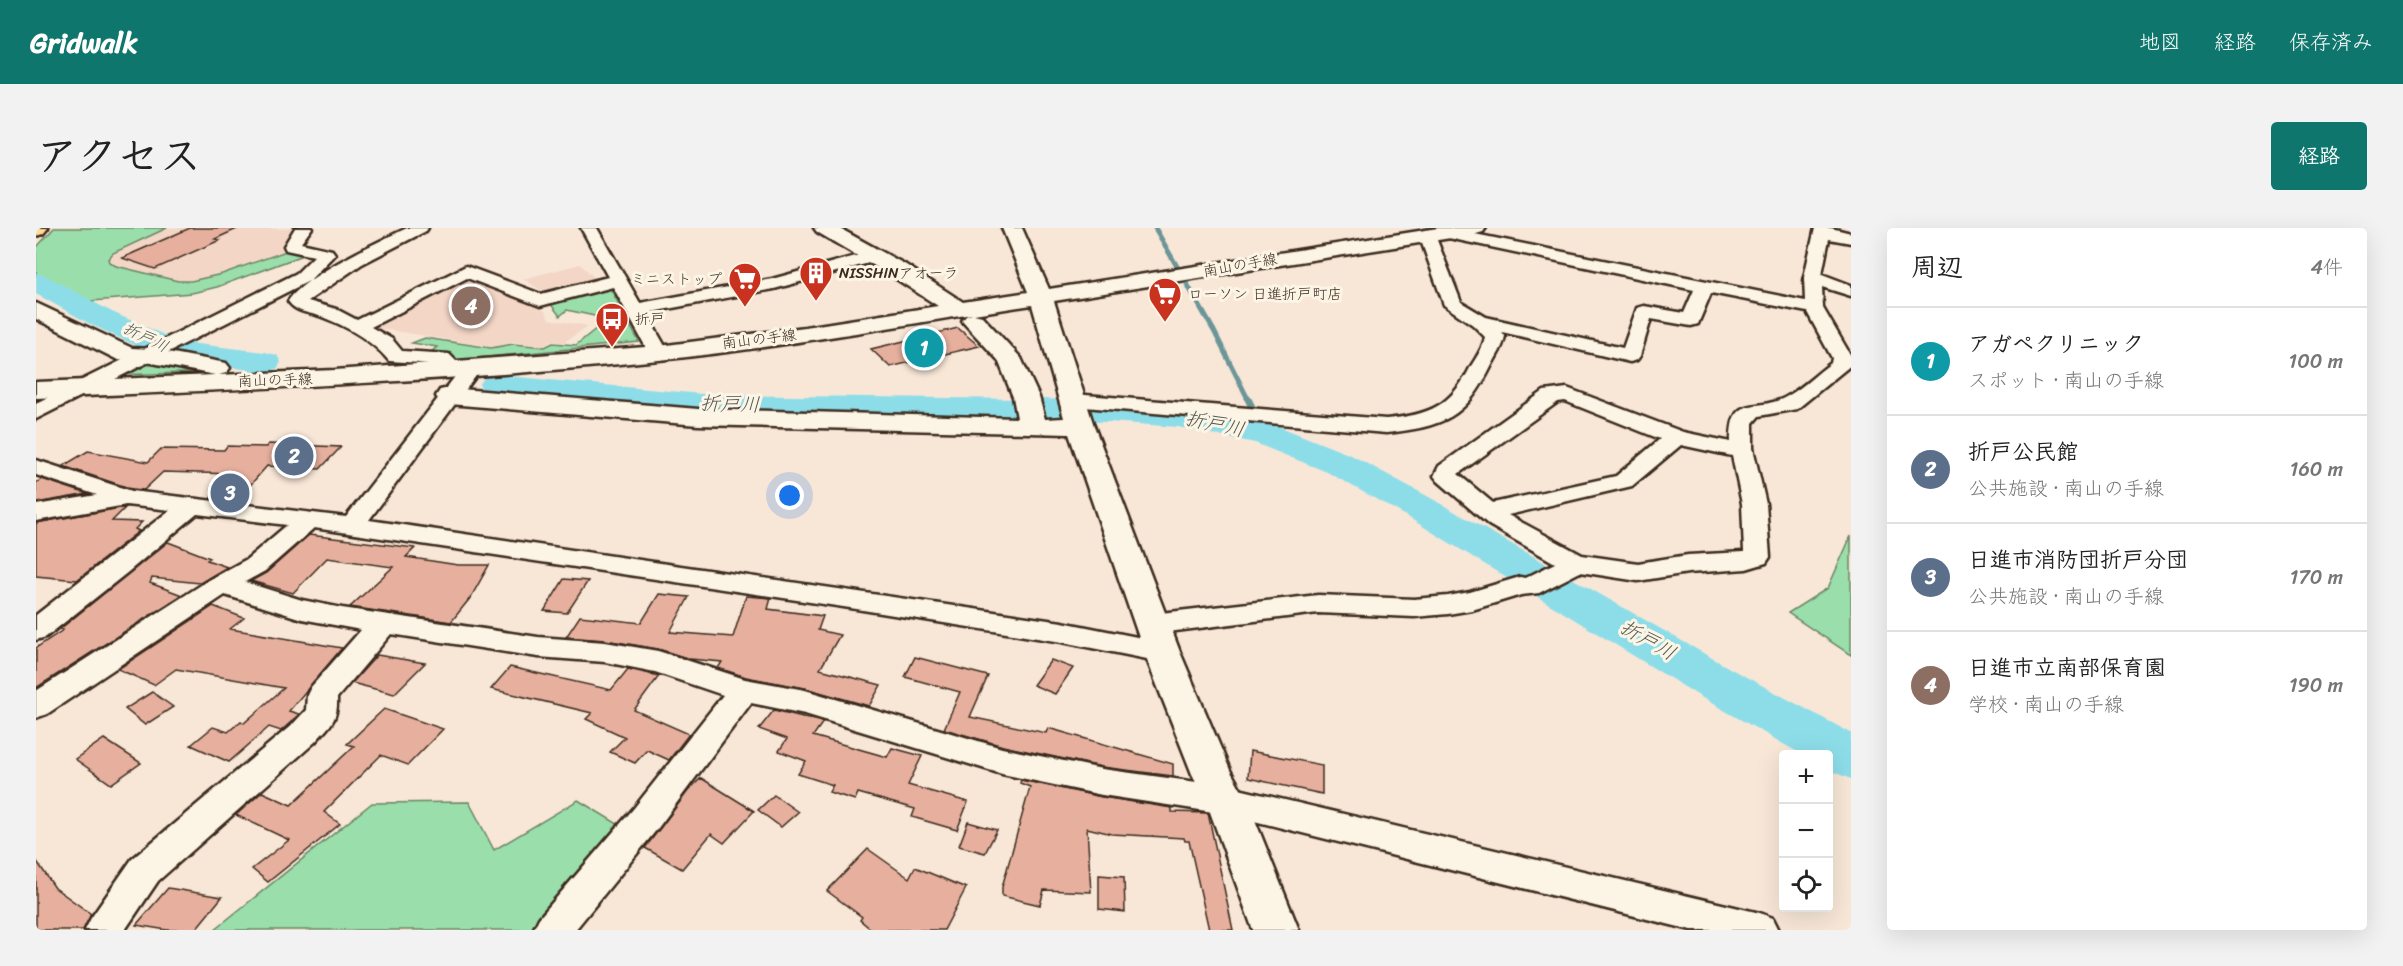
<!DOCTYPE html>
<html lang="ja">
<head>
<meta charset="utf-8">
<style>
  body { margin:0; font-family:Sriracha,"Klee One",sans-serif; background:#f2f2f2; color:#222 }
  .controls { position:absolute; right:18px; bottom:18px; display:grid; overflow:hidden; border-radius:6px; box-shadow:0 6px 24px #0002 }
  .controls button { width:54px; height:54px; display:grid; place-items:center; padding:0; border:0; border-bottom:2px solid #e0e0e0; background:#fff; color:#222; font:30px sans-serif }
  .you { position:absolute; left:754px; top:268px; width:21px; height:21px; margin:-15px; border:4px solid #fff; border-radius:50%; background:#1a73e8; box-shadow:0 0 0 9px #1a73e833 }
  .badge { display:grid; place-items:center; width:39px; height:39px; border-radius:50%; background:#0f766e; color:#fff; font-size:20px; font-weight:700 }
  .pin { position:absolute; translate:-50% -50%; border:3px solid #fff; box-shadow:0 2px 6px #0006 }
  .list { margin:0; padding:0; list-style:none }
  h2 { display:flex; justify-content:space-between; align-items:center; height:78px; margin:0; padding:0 24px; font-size:26px }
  h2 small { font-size:20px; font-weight:400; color:#767676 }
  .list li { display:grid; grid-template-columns:39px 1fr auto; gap:18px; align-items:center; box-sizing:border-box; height:108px; padding:0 24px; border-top:2px solid #e0e0e0 }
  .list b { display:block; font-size:22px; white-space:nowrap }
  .list p { margin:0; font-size:20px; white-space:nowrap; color:#767676 }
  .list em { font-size:20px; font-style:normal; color:#767676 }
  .icon { flex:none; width:33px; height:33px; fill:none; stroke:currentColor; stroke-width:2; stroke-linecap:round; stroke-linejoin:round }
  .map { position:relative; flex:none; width:1815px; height:702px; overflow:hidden; border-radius:6px }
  header { display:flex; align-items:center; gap:36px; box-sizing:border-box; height:84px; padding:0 30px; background:#0f766e; color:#fff }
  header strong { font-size:28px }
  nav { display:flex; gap:33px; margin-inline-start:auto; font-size:21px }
  .intro { display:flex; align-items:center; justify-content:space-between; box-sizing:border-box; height:144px; padding:0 36px }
  h1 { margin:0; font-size:42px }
  .button { padding:15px 27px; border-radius:6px; background:#0f766e; color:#fff; font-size:21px; font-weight:700 }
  main { display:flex; gap:36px; padding:0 36px }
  aside { flex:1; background:#fff; border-radius:6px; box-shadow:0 6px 24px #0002 }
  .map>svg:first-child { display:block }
</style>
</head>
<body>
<header>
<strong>Gridwalk</strong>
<nav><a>地図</a><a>経路</a><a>保存済み</a></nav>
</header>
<div class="intro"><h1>アクセス</h1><a class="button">経路</a></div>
<main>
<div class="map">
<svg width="1815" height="702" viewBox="0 0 1815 702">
  <rect width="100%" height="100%" fill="#f8e7d7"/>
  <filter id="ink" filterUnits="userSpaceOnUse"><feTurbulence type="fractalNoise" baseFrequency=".0167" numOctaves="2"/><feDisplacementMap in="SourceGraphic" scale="12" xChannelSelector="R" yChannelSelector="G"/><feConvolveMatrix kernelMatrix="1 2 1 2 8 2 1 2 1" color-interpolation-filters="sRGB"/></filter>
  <g filter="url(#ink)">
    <path fill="#f3d6c6" d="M131 0 241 1 263 0 249 17V21L253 22 168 51 142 53 80 38 73 35 72 31 77 25Z
      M544 36 560 51 511 66 487 51Z
      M432 47 509 83 513 91 552 98 527 115 517 113 508 118 477 114 457 119 334 99Z"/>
    <path fill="#9adfab" stroke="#6a8464" stroke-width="1.5" d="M18 0H131L77 25 72 31 73 34 80 38 142 53H155L186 46 253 22 273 25 181 59 156 65 56 73 48 76 0 48V20Z
      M573 58 603 114 421 132 382 129 392 126 401 119 376 115 389 110 455 120 477 116 509 119 517 115 540 117 572 91 531 82 524 88 513 74Z
      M110 130 186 144 77 147Z
      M1815 308V427L1752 385 1792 360Z
      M542 572 585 598 509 702H178L336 575 433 574 458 622Z"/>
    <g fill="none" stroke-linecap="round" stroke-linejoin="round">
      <path stroke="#6c9598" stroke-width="5" d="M1119 0 1178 103 1213 173"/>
      <path stroke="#6c9598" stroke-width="7" d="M1212 171 1216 179
        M1224 196 1229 206"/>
      <path fill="#8ddde9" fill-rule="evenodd" d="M0 45 10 48 76 84 144 114 229 124 241 127 245 134 241 141 229 144 126 130 54 96 0 66Z
        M460 147 677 167 1073 172 1142 177 1242 198 1317 228 1393 269 1697 442 1815 505V551L1792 542V526H1765L1663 468 1365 285 1291 244 1219 215 1142 199 1073 194 677 187 448 164 443 157 448 150Z"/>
    </g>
    <path fill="#e7b09e" stroke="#3b2a1e" stroke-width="1.5" d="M154 0H203L179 11 184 12 119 41 86 30Z
      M922 100 943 118 854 139 835 121Z
      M232 216 305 219 284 241 231 238 200 273 175 270 198 246 127 244 108 262 96 261 27 238 52 223 112 234 125 221 188 222 191 218 230 219Z
      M6 251 52 266 0 275V255Z
      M90 279 76 293 106 294 99 301 103 303 41 352 0 348V295Z
      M273 307 379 320 370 329 422 337H453L435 369 415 394 314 379 357 339 291 330 257 365 215 353 230 345Z
      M132 314 174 330 171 332 191 339 164 355 116 350 114 355 146 367 0 460V420L27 402 24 401Z
      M528 351 552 353 531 385 508 383Z
      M623 366 653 369 634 404 697 409 710 368 735 370 732 381 787 388 782 402 804 407 784 441 845 457 833 478 769 460 710 449 682 440 686 434 654 431 622 421 569 412 530 409 544 388 605 395Z
      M177 378 208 390 194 401 306 420 253 483 263 486 255 494 245 503 233 499 193 534 155 517 177 499 192 504 205 493 208 495 248 460 140 441 118 457 82 441Z
      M341 427 389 435 358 466 316 455Z
      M879 429 952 448 934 489 1010 505 1012 500 1137 536V548L1066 539 967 518 908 501 924 464 869 449Z
      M1015 432 1037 440 1019 466 997 457Z
      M474 439 575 462 592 441 623 448 598 482 653 506 633 532 611 522 599 535 574 524 589 509 550 491 556 485 455 461Z
      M116 464 137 479 109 497 89 481Z
      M348 481 407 501 372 537 345 527 288 584 304 596 232 654 216 641 253 612 200 587 226 564 255 577 318 518 311 516Z
      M738 482 787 494 777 508 851 529 856 520 886 528 872 557 932 574 921 602 876 589 879 581 822 565 819 572 793 564 797 557 762 546 770 533 743 523 751 511 723 501Z
      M68 511 105 535 75 556 39 531Z
      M1214 523 1286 537V566L1212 550Z
      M665 550 718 583 688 615 675 606 646 641 609 620 652 563Z
      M985 552 1066 569 1136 580V584L1172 585 1197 702H1173L1153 613H1149L1148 610 1076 606 1051 600 1055 664 1008 662 1004 677 966 668V659L994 559 984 555Z
      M738 567 762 584 745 599 722 582Z
      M932 594 961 602 949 625 923 618Z
      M832 621 873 650 879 639 930 660 908 702H836L824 692 826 689 791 663Z
      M0 632 19 660 55 686 47 702H0Z
      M1063 647 1088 649 1089 684 1063 681Z
      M132 660 186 669 159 702H131L100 697Z"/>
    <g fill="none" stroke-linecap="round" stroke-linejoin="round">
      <g stroke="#3b2a1e" stroke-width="5">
        <path id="street" d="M259 0H276L265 15 296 22 299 26 273 53 0 191V175L261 45 278 28 250 22 248 18Z
          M371 0H392L390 3 326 36 272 73 300 81 321 92 430 38 505 66 572 49 545 0H561L604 75 736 51 838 23 844 24 847 28 844 32 738 61 610 85 633 125 630 129H616L613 125 577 59 504 78 431 50 335 99 356 111 366 123 413 126 421 134 416 146 409 148 402 146 399 142 400 136 353 133C337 113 310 98 286 89 273 84 260 85 252 73 269 47 342 14 371 0Z
          M1409 0 1769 73 1768 49 1779 0H1795L1815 5V15L1793 11 1786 46 1815 57V68L1786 59 1787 80 1815 128V137L1761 181 1723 188 1717 195V220L1730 276 1734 329 1730 335 1710 341 1652 345 1602 353 1544 344 1503 365 1485 367 1436 382 1412 386 1378 389 1282 385 1116 406 1106 403 1102 396 1106 389 1116 386 1282 367 1378 371 1412 368 1434 364 1484 349 1489 350 1519 335 1453 297 1402 253 1398 248 1403 238 1508 163 1531 160 1647 204 1695 214C1695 166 1715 184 1746 171 1762 164 1781 145 1795 135L1796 130 1771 84 1675 65 1662 96 1655 98 1615 91 1604 128 1601 132 1594 134 1466 104 1469 108C1467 120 1461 127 1456 137 1430 190 1407 199 1350 205L1037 178 1029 177 1026 172 1029 167 1037 166 1350 191C1394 187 1415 178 1435 138 1441 128 1447 121 1449 109L1437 97 1408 77 1383 7 1391 2 1399 7 1425 74 1450 89 1587 120 1601 80 1608 78 1648 85 1658 62 1403 8 1401 5 1403 2ZM1529 173 1624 211 1580 248 1457 275 1422 246 1522 174ZM1645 217 1696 228 1706 276 1708 324 1652 327 1602 335 1546 327 1472 287 1596 258Z
          M435 135 442 137 445 141 333 292 1026 394 1126 414 1136 417 1141 424 1136 431 1126 434 1026 414 814 380 278 300 229 343 209 354 266 372 306 380 502 409 569 414 622 423 709 451 769 462 966 520 1066 541 1190 558 1724 685 1737 690 1743 702H1655L1190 586 1066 567 966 546 769 486 715 475 622 600 539 702H497L503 690 598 580 687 467 619 444 569 434 502 429 355 406 301 470C302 493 294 497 279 514L122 653 89 702H49L55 690 96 631 257 496 270 482 271 467 275 459 325 402 266 391 189 367 11 486 0 490V463L176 350 211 331 251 297 161 286 92 344 10 409 0 412V387L134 282 90 277 0 293V277L61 267 0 247V232L96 263 310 289 428 137Z"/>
      </g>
      <g stroke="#3b2a1e" stroke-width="5">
        <path id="secondary" d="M778 0H803L870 37 927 74 992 64 966 0H986L1013 61 1402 0H1450L1447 4 1440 6 1018 73 1058 198 1144 424 1194 542 1211 572 1263 702H1217L1170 573 1156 546 1108 424 1033 206 662 197 413 176 404 174 400 168 404 162 413 160 662 181 981 190 977 169 962 132 926 93 930 88 936 86C832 103 728 121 623 132 416 154 208 161 0 170V154L179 147 116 135 82 132 0 91V75L96 120 116 121 190 135 194 140 190 145 183 147 299 142 623 118 769 99 902 78 854 47 781 4ZM996 77 1028 190 1009 191 1003 169 985 130 946 88 938 86Z"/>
      </g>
      <g stroke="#3b2a1e" stroke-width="5">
        <path id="primary" d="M0 0H12L7 6 0 8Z"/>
      </g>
      <use href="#street" fill="#fcf5e5" fill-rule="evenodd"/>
      <use href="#secondary" fill="#fcf5e5" fill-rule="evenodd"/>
      <use href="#primary" fill="#ffdd96" fill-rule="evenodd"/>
    </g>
  </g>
  <defs>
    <g id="building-pin" transform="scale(1.725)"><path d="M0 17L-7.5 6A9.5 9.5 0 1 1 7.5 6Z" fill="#c8321e" stroke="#fcf5e5"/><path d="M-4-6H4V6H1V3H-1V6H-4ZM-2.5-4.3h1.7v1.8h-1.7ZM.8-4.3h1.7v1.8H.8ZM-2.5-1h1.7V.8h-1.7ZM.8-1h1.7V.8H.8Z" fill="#fff"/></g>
    <g id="supermarket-pin" transform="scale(1.725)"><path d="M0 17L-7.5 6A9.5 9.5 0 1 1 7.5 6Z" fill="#c8321e" stroke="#fcf5e5"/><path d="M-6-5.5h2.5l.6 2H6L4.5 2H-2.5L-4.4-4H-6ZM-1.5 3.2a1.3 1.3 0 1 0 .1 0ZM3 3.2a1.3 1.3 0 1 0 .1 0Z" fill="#fff"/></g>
    <g id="bus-pin" transform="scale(1.725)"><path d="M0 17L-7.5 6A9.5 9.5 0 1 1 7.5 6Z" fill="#c8321e" stroke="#fcf5e5"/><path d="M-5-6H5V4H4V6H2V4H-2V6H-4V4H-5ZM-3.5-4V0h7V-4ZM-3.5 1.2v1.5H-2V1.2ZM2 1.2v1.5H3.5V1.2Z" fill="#fff"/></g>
  </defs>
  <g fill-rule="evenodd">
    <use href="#building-pin" x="780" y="45"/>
    <use href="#supermarket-pin" x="709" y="51"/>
    <use href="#supermarket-pin" x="1129" y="66"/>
    <use href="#bus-pin" x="576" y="91"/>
  </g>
  <g text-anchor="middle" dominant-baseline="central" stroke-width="6" stroke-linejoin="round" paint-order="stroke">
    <g font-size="15" fill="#3b2a1e" stroke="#fcf5e5">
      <text transform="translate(1204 37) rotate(-10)">南山の手線</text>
      <text transform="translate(723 111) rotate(-7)">南山の手線</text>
      <text transform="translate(239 152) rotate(-2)">南山の手線</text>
    </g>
    <g font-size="15" fill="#3b2a1e" stroke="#fcf5e5" text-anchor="start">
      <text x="803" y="45">NISSHINアオーラ</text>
      <text x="686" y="51" text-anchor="end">ミニストップ</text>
      <text x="1152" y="66">ローソン 日進折戸町店</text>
      <text x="599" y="91">折戸</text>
    </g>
    <g font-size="16" font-style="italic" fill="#505751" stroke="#fcf5e5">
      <text transform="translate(110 109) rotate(26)">折戸川</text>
    </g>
    <g font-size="20" font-style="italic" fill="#505751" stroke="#fcf5e5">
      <text transform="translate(694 176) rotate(2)">折戸川</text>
      <text transform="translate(1179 196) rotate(12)">折戸川</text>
      <text transform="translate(1612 412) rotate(30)">折戸川</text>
    </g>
  </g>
</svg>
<div class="controls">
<button>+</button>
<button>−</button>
<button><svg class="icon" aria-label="locate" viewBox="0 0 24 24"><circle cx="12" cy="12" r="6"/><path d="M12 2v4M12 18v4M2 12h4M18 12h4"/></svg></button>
</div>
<div class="you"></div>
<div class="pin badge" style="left:888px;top:120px;background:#0f9aa8">1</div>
<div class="pin badge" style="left:258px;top:228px;background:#5c6f8a">2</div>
<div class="pin badge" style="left:194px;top:265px;background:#5c6f8a">3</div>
<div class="pin badge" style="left:435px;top:78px;background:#8d6e63">4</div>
</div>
<aside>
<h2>周辺<small>4件</small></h2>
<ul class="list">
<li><span class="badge" style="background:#0f9aa8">1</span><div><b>アガぺクリニック</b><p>スポット · 南山の手線</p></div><em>100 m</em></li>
<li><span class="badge" style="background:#5c6f8a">2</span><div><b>折戸公民館</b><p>公共施設 · 南山の手線</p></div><em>160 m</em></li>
<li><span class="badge" style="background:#5c6f8a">3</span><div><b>日進市消防団折戸分団</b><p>公共施設 · 南山の手線</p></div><em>170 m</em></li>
<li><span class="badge" style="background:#8d6e63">4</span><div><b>日進市立南部保育園</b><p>学校 · 南山の手線</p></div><em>190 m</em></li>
</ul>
</aside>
</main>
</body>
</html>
